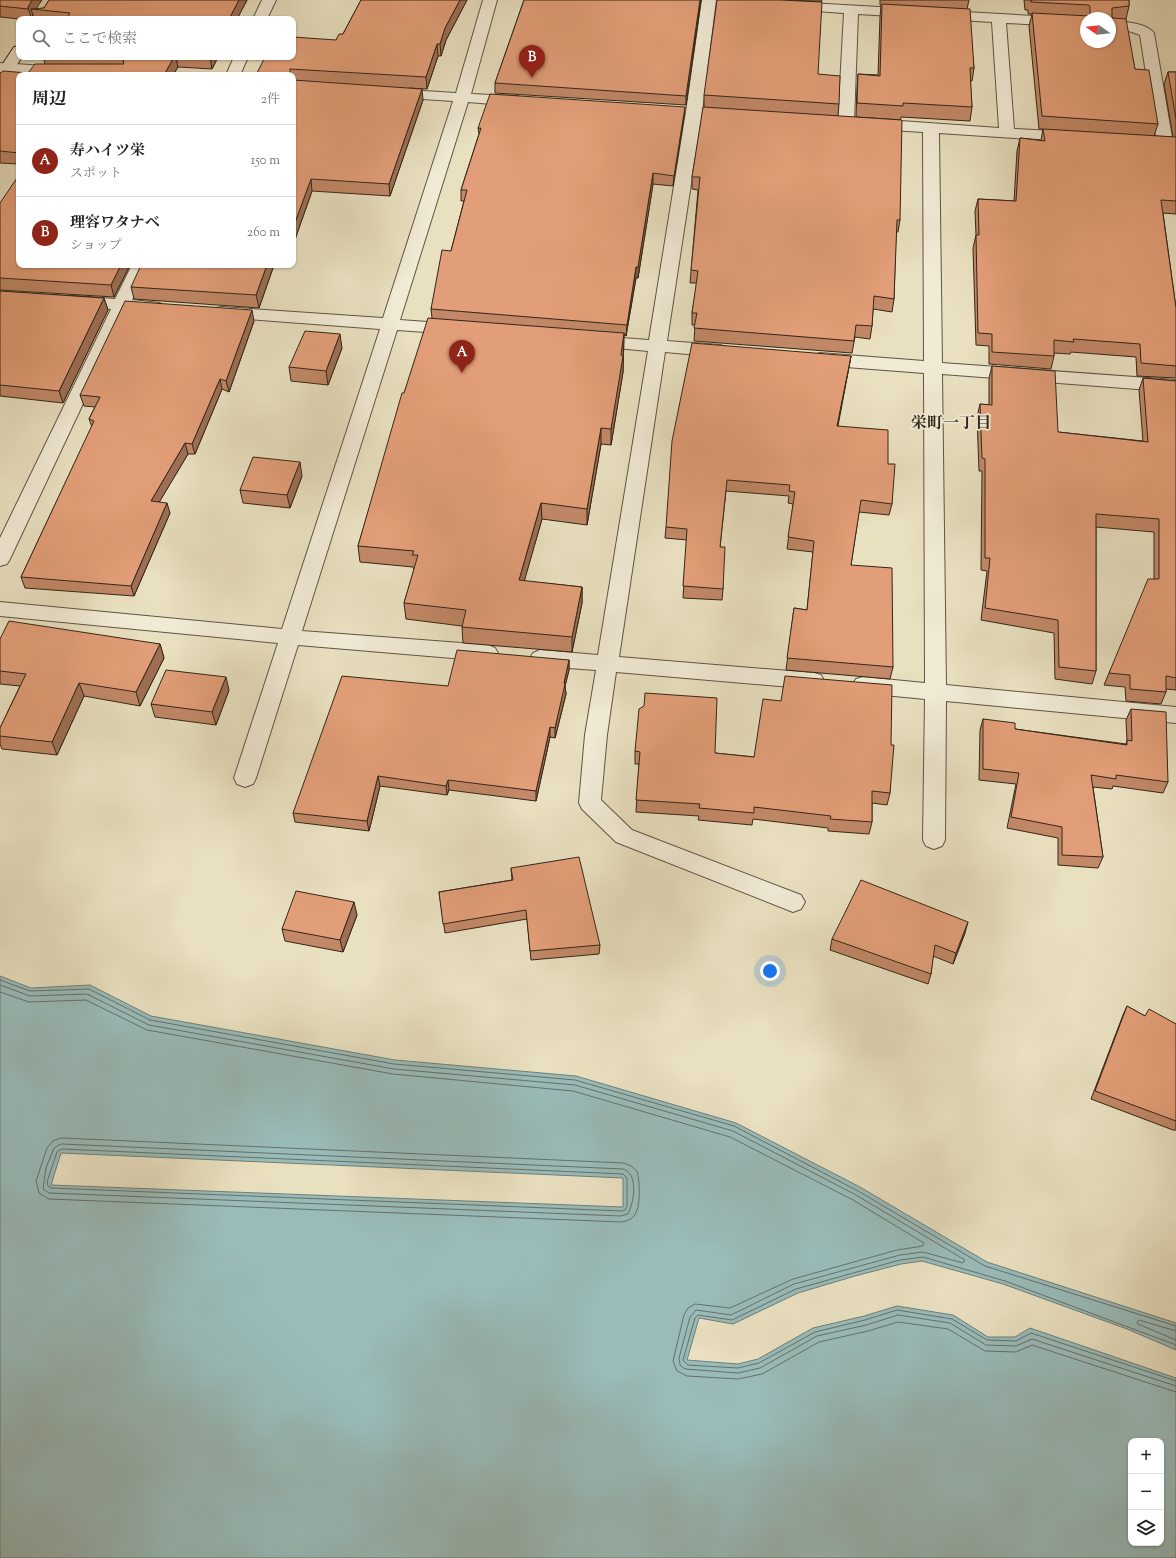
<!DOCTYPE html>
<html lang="ja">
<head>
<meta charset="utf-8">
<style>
  body { margin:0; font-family:"Sorts Mill Goudy","Noto Serif JP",serif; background:#f2f2f2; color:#222 }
  .controls { position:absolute; right:12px; bottom:12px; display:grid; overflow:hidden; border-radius:8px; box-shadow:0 1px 3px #0004 }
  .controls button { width:36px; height:36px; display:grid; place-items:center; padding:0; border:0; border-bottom:1px solid #e0e0e0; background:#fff; color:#222; font:20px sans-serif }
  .compass { position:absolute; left:1080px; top:12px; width:36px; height:36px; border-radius:50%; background:#fff; box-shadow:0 1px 3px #0004; rotate:284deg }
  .you { position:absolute; left:770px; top:971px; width:14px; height:14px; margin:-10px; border:3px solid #fff; border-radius:50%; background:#1a73e8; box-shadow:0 0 0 6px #1a73e833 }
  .badge { display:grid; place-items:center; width:26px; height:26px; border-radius:50%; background:#8f2418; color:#fff; font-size:13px; font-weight:700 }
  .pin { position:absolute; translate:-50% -33px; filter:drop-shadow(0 1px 2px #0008) }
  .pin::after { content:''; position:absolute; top:21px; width:14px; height:12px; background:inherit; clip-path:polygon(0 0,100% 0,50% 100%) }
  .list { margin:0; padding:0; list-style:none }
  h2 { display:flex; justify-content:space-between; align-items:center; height:52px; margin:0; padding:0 16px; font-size:17px }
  h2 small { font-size:13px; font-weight:400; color:#767676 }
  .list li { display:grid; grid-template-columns:26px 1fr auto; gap:12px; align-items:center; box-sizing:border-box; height:72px; padding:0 16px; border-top:1px solid #e0e0e0 }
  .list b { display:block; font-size:15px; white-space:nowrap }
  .list p { margin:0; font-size:13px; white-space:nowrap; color:#767676 }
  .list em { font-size:13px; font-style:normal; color:#767676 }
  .icon { flex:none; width:22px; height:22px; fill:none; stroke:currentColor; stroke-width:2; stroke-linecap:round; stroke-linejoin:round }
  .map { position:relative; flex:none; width:1176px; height:1558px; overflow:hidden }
  .search { position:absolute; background:#fff; box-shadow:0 1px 3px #0004; left:16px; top:16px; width:280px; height:44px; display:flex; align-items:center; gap:10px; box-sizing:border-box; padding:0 14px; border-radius:8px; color:#767676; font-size:15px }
  .panel { position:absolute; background:#fff; box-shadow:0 1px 3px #0004; left:16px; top:72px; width:280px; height:196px; border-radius:8px }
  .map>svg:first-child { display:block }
</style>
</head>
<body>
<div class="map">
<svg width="1176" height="1558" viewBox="0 0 1176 1558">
  <rect width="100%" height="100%" fill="#e9e0c0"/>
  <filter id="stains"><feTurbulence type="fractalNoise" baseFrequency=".005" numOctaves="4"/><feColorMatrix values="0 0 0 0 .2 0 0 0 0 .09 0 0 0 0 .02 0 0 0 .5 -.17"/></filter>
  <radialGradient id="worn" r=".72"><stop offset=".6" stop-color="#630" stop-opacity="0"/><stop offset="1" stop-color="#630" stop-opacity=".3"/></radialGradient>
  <path fill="#99bbb9" stroke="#707f79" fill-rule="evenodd" d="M0 976 31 988 90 985 151 1016 395 1060 576 1076 736 1123 860 1187 987 1262 1176 1323V1350L1127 1329 1003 1284 922 1261 901 1264 855 1276 798 1293 733 1324 699 1318 687 1360 738 1364 758 1359 813 1328 864 1316 897 1306 953 1315 988 1337H1015L1030 1328 1176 1378V1558H0ZM61 1153 623 1178V1207L51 1185ZM1131 1441H1161V1543H1131Z"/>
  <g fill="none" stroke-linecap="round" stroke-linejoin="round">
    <path stroke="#667069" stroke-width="1" d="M0 980 30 991 89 989 150 1020 394 1064 575 1080 734 1126 858 1191 985 1266 1176 1326
      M0 985 30 996 87 994 149 1025 394 1069 575 1085 733 1131 856 1195 965 1260 963 1263 923 1252 900 1255 794 1284 731 1315 696 1310 690 1317 679 1358 680 1365 685 1369 738 1373 760 1368 817 1336 866 1325 898 1315 950 1323 986 1345 1016 1346 1032 1339 1176 1386
      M0 992 29 1002 86 1000 147 1030 393 1074 573 1091 730 1137 853 1200 924 1243 923 1246 897 1250 793 1279 730 1308 695 1304 688 1308 684 1315 673 1361 677 1371 687 1376 738 1379 762 1374 819 1342 868 1331 898 1322 948 1329 985 1351 1016 1352 1032 1345 1176 1392
      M62 1138 624 1163 631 1166 637 1171C640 1181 641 1209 634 1216 631 1220 626 1221 622 1222L49 1199 39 1193 36 1181 47 1148 53 1141Z
      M62 1144 623 1169C639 1174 634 1202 628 1214L621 1216 49 1193 43 1189 46 1168 54 1148Z
      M62 1149 623 1174 627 1178V1206L625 1210 622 1211 51 1188 48 1186 47 1182 57 1152Z
      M1176 1331 1139 1320 1137 1322 1138 1324 1176 1340
      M1176 1345 1005 1281 923 1257 900 1260 796 1289 732 1320 698 1315 695 1318 683 1360 688 1365 738 1368 759 1363 815 1332 865 1320 897 1310 952 1319 987 1340 1016 1341 1031 1333 1176 1381"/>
    <g stroke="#605443" stroke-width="2">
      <path id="street" d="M262 0H276L267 19H253Z
        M483 0H497L471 94 517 96 522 98 525 101 522 104 517 106 468 102 400 320 455 324 461 325 464 329 461 333 455 334 397 330 302 631 488 645 495 648 498 653 495 658 488 661 298 645 256 778 253 784 245 787 237 784 234 778 278 643 0 616V602L282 629 380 329 222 317 216 316 213 312 216 308 222 307 383 318 453 101 392 97 387 96 385 93 387 90 392 89 456 93Z
        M702 0H716L702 112 667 341 720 345 726 347 729 351 726 355 720 357 665 352 619 657 814 673 821 675 824 681 821 687 814 689 616 672 607 735 601 800 632 830 801 895 805 902 801 909 793 912 616 842 582 809 579 803 585 735 596 670 540 666 533 663 530 658 533 653 540 650 598 655 648 351 595 346 589 345 586 341 589 337 595 336 649 340 686 112Z
        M792 2 1086 19V27L1006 23 1014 129 1072 132 1077 134 1080 137 1077 140 1072 142 939 133 942 363 1176 380V392L942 374 946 685 1176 707V723L946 701 945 840 942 846 934 849 926 846 923 840 925 699 863 693 856 691 852 685 856 679 863 677 925 683 924 373 820 365 814 363 811 359 814 355 820 353 924 361 923 132 873 129 868 127 865 124 868 121 873 119 999 128 992 22 858 14 854 122 851 125 846 127 841 125 838 122 844 13 787 9 785 6 787 3Z
        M1110 21C1122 21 1147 23 1154 33L1173 143 1170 146 1165 148 1160 146 1157 143 1140 35 1126 30 1110 29Z
        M234 57H248L240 75H226Z
        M0 63 119 71 124 72 126 75H53L0 71Z
        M132 265H148L132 300 160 303 163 307 160 311 154 312 127 310 10 559 7 564 0 566V538L111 309 70 305 67 301 70 297 76 296 115 299Z"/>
    </g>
    <g stroke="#322619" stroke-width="2">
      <path id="secondary" d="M19 46V57H22L5 83 0 84V68L14 47Z"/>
    </g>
    <use href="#street" fill="#f1ebd6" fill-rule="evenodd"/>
    <use href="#secondary" fill="#f1ebd6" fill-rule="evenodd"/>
  </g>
  <path fill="#c28867" stroke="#322619" d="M0 0 37 9 44 8 49 0H247L237 19H34L33 15 31 18V19H19L0 17Z
    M361 0H467L446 40 441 56H438L427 89 409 88 423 100 390 196 312 191 293 245V75H256L336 40 343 34Z
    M524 0H701L686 105 495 93V83Z
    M789 0H822L821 2Z
    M880 0H969L967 9 974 68 972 81H970L972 107 970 121 901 117 900 120 856 117 857 88 858 74 878 75 880 17 881 5H880Z
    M1024 0H1129V6L1126 19H1124L1135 69 1158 124 1154 136 1173 137 1164 84 1168 72H1176V214L1163 213 1176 308V378L1137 376 1136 357 1071 352 1070 354 1054 353V356L1051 369 989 364V346L976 345 973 248 976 235 975 211 978 199 1014 201 1017 151 1020 138 1041 140 1043 129H1039L1029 26 1032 14H1028V10H1025Z
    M43 57H218L212 69 178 67 173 75H19V164L0 163V73H28L45 64Z
    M818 74 839 104 838 115 900 220 898 232H896L894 299 892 312 873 309 872 326 870 339 855 337 852 353 694 341 695 325H692V313L697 283H690L698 190 692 189V177L704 107V95Z
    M684 117 673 186 653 184 638 278H636L626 336 624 335 623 372 611 445 601 444 587 525 542 519 524 581 582 587V603L572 652 463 643 462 627V626L406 619 404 603 414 570 413 567 360 562 358 546 404 393 432 318 431 309 451 251 464 201H461V190L479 134 478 128Z
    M0 203 130 265 114 297 0 290Z
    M274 265 259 308 134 299 131 287Z
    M0 291 104 298 108 310 63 403 0 396Z
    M254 321 229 392 222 389 195 454H188L159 502 170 513 134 596 25 588 21 577 92 427 89 419 95 407 84 406 80 395Z
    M342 348 328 385 291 381 289 367Z
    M851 356 838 426 888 464 892 504 889 515 859 512 851 565 893 667 890 679 786 670 794 608 807 610 813 552 787 549 793 504 788 503 789 496 726 491 720 547 723 589 722 600 683 598 687 540 665 538 666 527Z
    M992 366 1058 432 1143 441 1139 390 1143 378 1176 381V690L1166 689V692L1161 704 1126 701 1125 687 1104 685 1109 673 1154 579V532L1096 527V671L1092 684 1055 679 1054 633 981 620 987 571 981 570 982 471H979L977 417 980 404 989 405V378Z
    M302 476 290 508 243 503 240 490Z
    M0 639 160 644 164 658 140 706 84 696 57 755 2 749 0 744V728L20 686 0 684Z
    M569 660V670L565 686 566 694 555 738 550 737 536 801 449 790 447 795 380 786 369 831 295 822 293 813 448 686Z
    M229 690 216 725 155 717 151 704Z
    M1131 709 1168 782 1163 793 1113 786 1112 789 1093 787 1103 857 1098 868 1058 865V838L1007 828 1016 784 979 780 980 730 983 719 1015 729 1126 744 1127 740 1126 720Z
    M891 745 890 793 887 805 872 803V822L869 834 828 831V828L753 819 752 825 698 820 699 816 636 812 639 764H635V751L715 753 754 757Z
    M511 868 600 945 599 954 531 960 527 919 445 933 439 892 512 880Z
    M357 915 343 952 285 941 282 929Z
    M965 933 953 964 933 956 931 974 928 984 830 950 832 939Z
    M1127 1006 1145 1016 1176 1024V1130H1173L1091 1099 1123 1015Z"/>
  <path fill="#9e6f54" stroke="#322619" d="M32 0H42L36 9H31L33 15 31 18 28 7Z
    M239 0H247L237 19H229Z
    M460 0H467L446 40 441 56 440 44 445 28Z
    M700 0H701L686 105V96Z
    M437 44 438 56 427 89 426 77Z
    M174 57H176L178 67 173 75H164Z
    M210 57H218L212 69Z
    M422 89 423 100 390 196 389 184Z
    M685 107 684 117 673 186 674 176Z
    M653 173V184L638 278V267Z
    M311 179 312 191 293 245V228Z
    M121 265H130L114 297 111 285Z
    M267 265H274L259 308 256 295Z
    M636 267V278L626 336 627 325Z
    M104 298 108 310 63 403 59 391Z
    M252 310 254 321 229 392 226 381Z
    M624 333 623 372 611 445V429L621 355Z
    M340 334 342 348 328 385 326 371Z
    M851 356 849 367 835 438 837 426Z
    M220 379 222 389 195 454 192 444Z
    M601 428V444L587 525V509Z
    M185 443 188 454 154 511 151 501Z
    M300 462 302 476 290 508 287 495Z
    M167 503 170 513 134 596 131 586Z
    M541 503 542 519 520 596 519 580Z
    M582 587V603L572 652V637Z
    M160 644 164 658 140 706 136 692Z
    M569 660V670L565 686 566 694 555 738V728Z
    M226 677 229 690 216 725 212 712Z
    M79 683 84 696 57 755 52 742Z
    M550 727V737L536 801V791Z
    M378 776 380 786 369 831 367 821Z
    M448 780 449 790 447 795 446 786Z
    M354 902 357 915 343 952 340 940Z
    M968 922 965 933 953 964 956 953Z"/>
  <path fill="#e29e78" stroke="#322619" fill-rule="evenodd" d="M0 0H32L28 7V9L0 6Z
    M49 0H239L229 19H66L70 13 31 9 44 8Z
    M361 0H460L445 28 440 44H437L426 77 290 69V75H256L265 57H293V37L336 40 339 34H343Z
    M524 0H700L686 96 495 83Z
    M717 0H780L822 2 818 74 840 76 839 104 704 95Z
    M1031 0H1129V6L1112 8V17L1113 18 1126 19 1135 69 1149 70 1158 124 1042 116 1032 13 1089 16 1090 15V7L1089 5 1031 2ZM1086 18H1110V42H1086Z
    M882 4 970 9 974 68H970L972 107 903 103V106L857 103 858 74 880 76Z
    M105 57H174L164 75H19V153L0 151V73L3 71 28 73 35 64H124L123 59 116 58Z
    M1168 72H1176V119Z
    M293 80 422 89 389 184 311 179 293 228Z
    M490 94 685 107 674 176 653 173 638 267H636L627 325 431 309 442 250 451 251 467 190H461L481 128H478Z
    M703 107 902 120 900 220H897L894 299 874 296 872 326 856 325 854 341 694 328 697 313H692L698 271 691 270 700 177H692Z
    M1043 129 1176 137V201L1161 200 1176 308V366L1141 363 1140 344 1073 339 1074 342 1054 340V356L992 352V334L978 333 976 235H979L978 199 1016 201 1020 138 1045 141Z
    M19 175V265H121L111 285 0 278V203Z
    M141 265H267L256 295 131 287Z
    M0 291 104 298 59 391 0 385Z
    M125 301 252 310 226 381 220 379 192 444 185 443 151 501 167 503 131 586 21 577 94 421 89 419 100 397 80 395Z
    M428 318 624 333 621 355 623 356 611 429 601 428 587 509 541 503 519 580 582 587 572 637 462 627 466 610 404 603 418 555H412L414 551 358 546 402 393H404Z
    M305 331 340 334 326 371 289 367Z
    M692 343 851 356 837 426 888 430V464H895L892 504 861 500 851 565 892 568 893 667 787 658 794 608 807 610 814 541 788 537 795 492 789 491 790 485 727 480 720 547H725L723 589 683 586 687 529 666 527 672 441Z
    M992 366 1055 371 1058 432 1148 442 1143 378 1176 381V678L1166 676V692L1130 689V675L1109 673 1148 579H1159V519L1096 514V671L1059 667 1058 620 985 608 990 558H985V459L982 458 980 404 992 405Z
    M253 457 300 462 287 495 240 490Z
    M9 621 160 644 136 692 79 683 52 742 0 736V728L26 674 0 671V639Z
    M457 650 569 660 564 683 565 684 555 728 550 727 536 791 448 780 446 786 378 776 367 821 293 813 342 676 448 686Z
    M166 670 226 677 212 712 151 704Z
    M785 676 892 685 891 745H894L890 793 872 791V822L830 819 831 816 754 807V813L699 808 700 804 636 800 640 752 635 751 639 709 644 706 645 693 717 698 715 753 754 757 763 699 781 701Z
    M1131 709 1166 712 1168 782 1116 775V779L1091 775 1103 857 1062 855V827L1011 817 1019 773 983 769V719L1015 723V729L1127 745V740L1132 741Z
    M579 857 600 945 530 951 526 910 443 924 439 892 513 880 511 868Z
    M861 880 968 922 956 953 935 945 931 974 832 939Z
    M296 891 354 902 340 940 282 929Z
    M1127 1006 1145 1016 1149 1009 1176 1024V1121L1095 1091Z"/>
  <g text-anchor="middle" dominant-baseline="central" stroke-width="3.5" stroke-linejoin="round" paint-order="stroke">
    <g font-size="16" font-weight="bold" fill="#322619" stroke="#f1ebd6">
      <text x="951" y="424">栄町一丁目</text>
    </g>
  </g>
  <rect width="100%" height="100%" filter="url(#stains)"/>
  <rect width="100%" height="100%" fill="url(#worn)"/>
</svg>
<div class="controls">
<button>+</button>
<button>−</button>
<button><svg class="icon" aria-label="layers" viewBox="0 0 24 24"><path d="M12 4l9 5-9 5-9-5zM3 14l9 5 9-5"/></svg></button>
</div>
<svg class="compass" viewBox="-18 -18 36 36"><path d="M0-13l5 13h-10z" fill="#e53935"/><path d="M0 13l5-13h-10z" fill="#767676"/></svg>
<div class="you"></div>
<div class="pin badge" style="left:462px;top:373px">A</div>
<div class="pin badge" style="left:532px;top:78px">B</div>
<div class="search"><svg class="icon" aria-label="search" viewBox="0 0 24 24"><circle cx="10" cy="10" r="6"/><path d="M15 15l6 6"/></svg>ここで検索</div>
<section class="panel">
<h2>周辺<small>2件</small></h2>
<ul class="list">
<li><span class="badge">A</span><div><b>寿ハイツ栄</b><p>スポット</p></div><em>150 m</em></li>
<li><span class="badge">B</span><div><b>理容ワタナベ</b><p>ショップ</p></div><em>260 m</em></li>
</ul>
</section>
</div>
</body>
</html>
